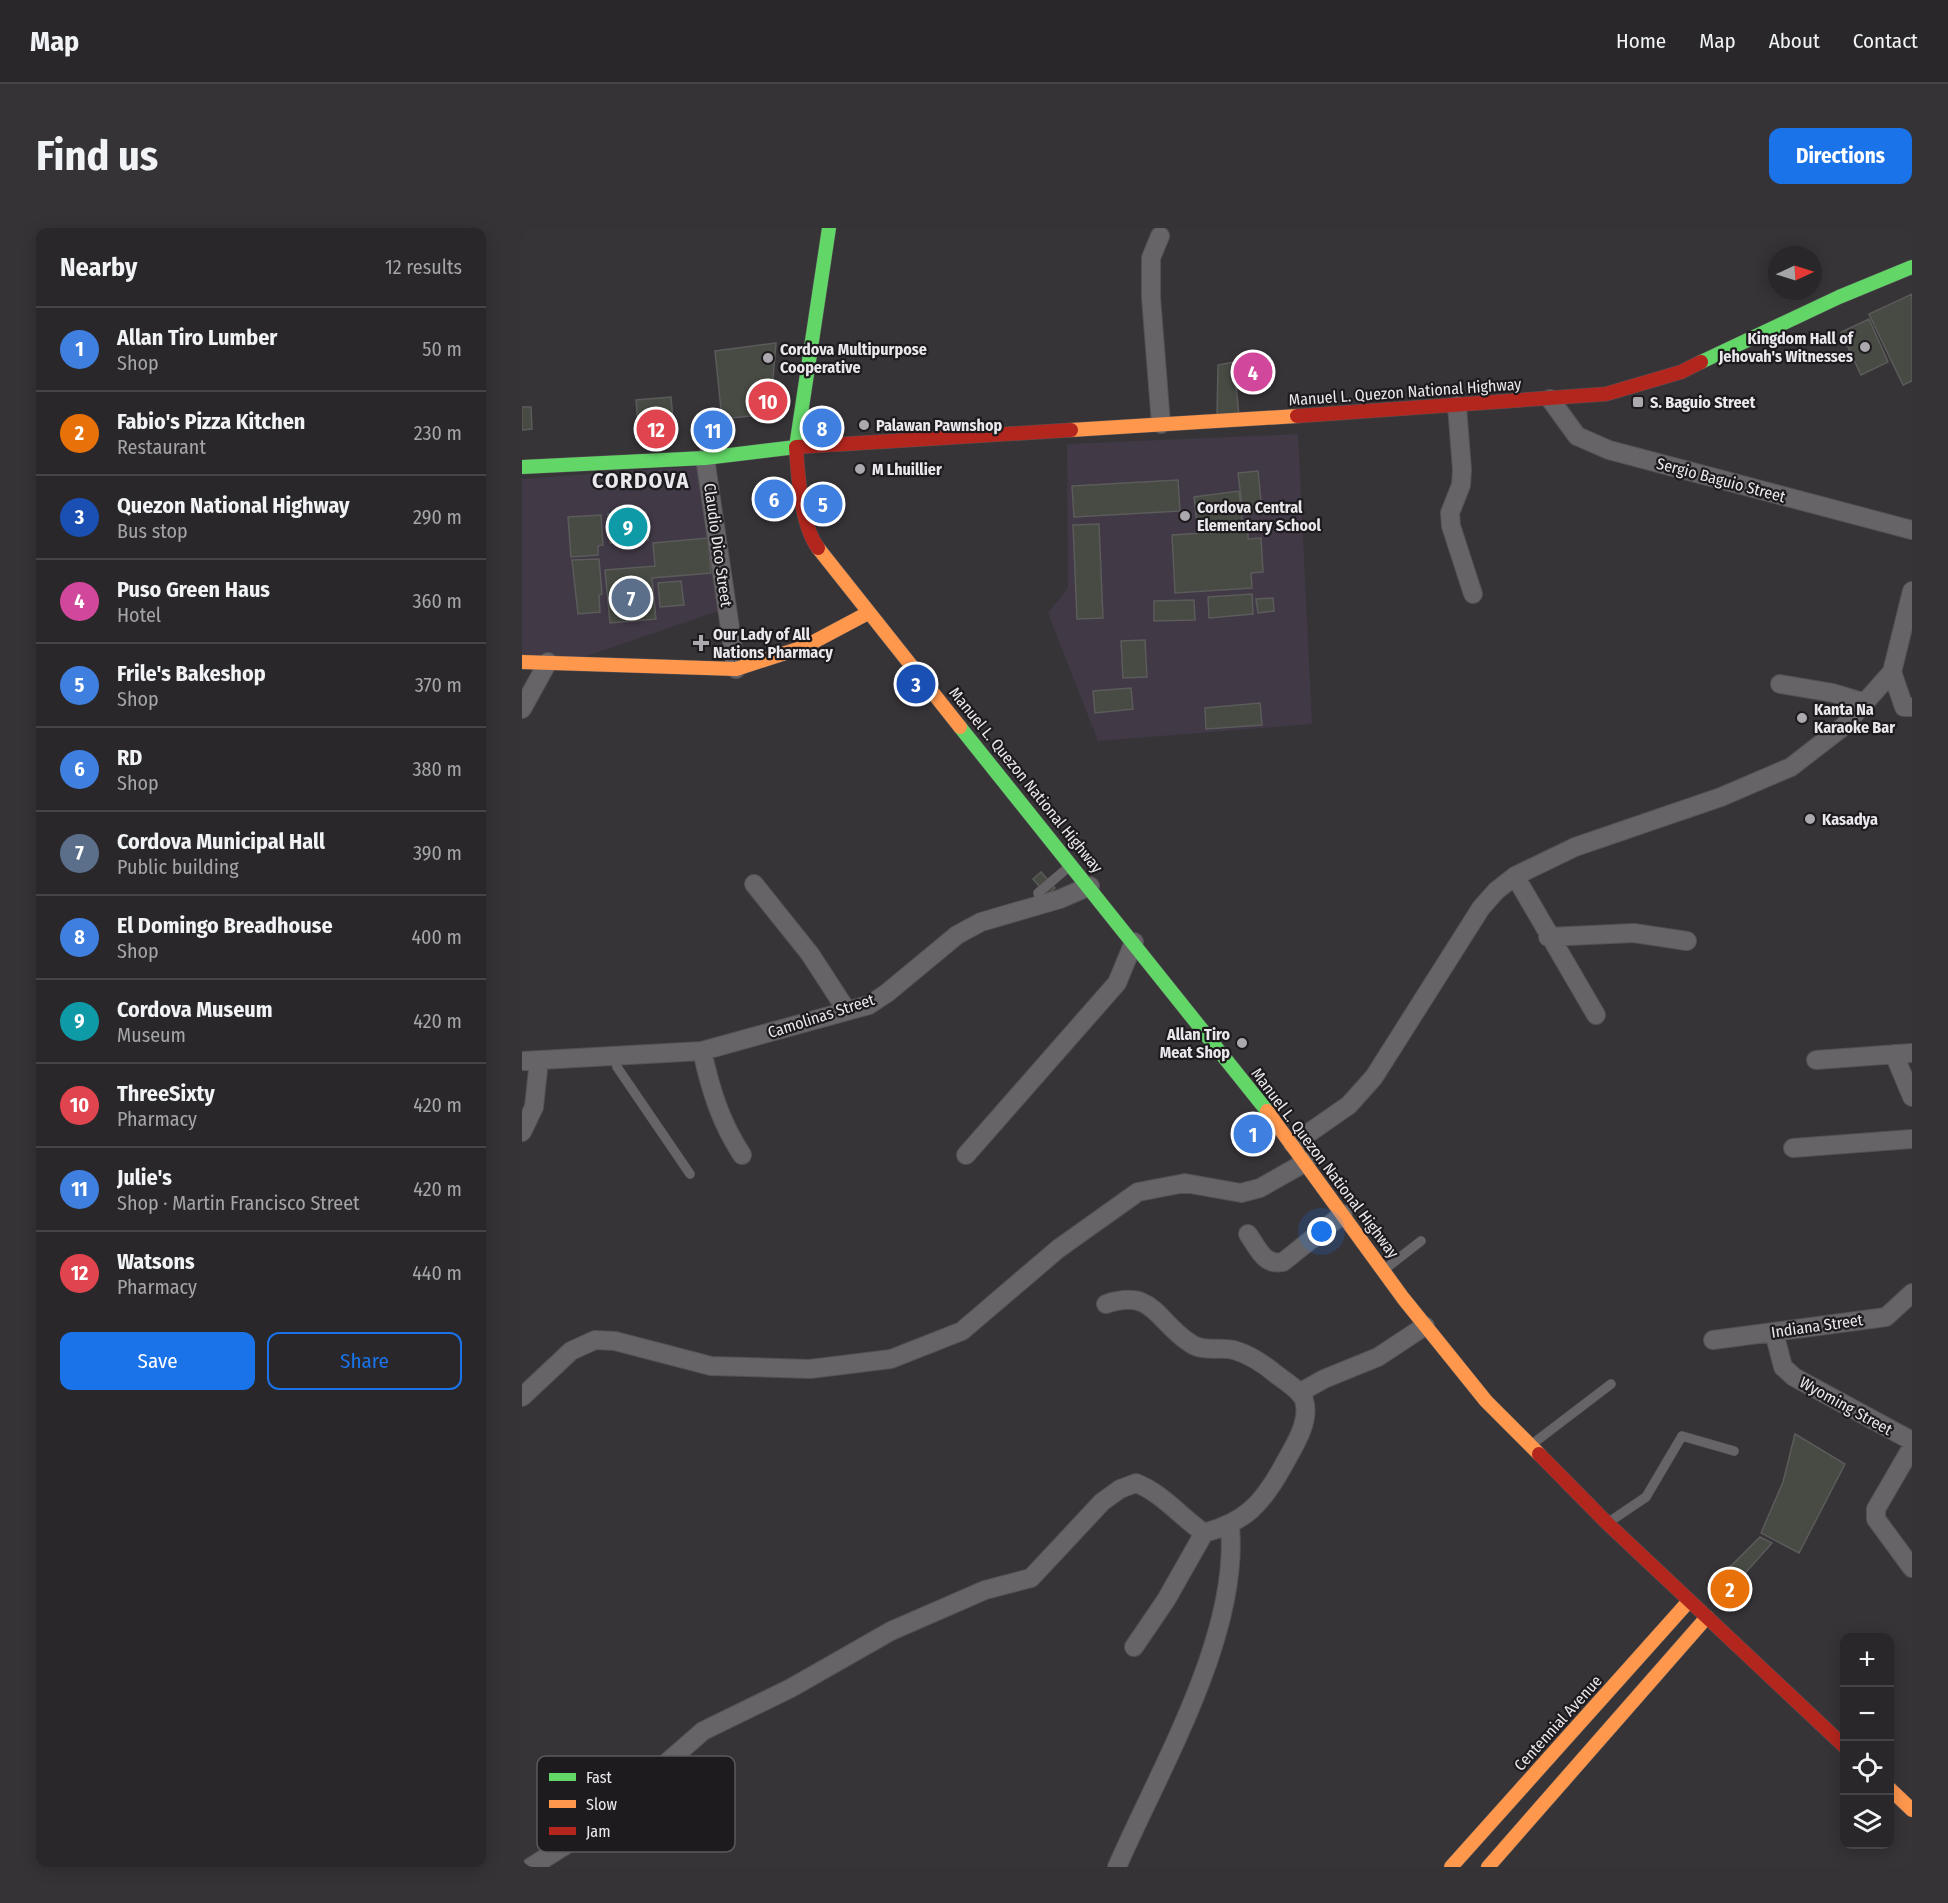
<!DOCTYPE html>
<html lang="en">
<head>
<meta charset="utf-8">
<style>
  body { margin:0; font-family:"Fira Sans Condensed",sans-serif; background:#353336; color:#f1f3f6 }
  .controls { position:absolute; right:18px; bottom:18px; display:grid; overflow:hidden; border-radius:12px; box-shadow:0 3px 15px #0003 }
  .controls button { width:54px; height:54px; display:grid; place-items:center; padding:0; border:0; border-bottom:2px solid #454447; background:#29272a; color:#f1f3f6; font:30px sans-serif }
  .compass { position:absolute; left:1246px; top:18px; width:54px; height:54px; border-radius:50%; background:#29272a; box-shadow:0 3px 15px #0003; rotate:86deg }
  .you { position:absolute; left:800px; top:1004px; width:21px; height:21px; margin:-15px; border:4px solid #fff; border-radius:50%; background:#1a73e8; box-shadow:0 0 0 9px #1a73e833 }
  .badge { display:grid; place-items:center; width:39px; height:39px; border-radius:50%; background:#1a73e8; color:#fff; font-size:20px; font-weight:700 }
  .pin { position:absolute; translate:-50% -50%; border:3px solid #fff; box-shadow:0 2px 6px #0006 }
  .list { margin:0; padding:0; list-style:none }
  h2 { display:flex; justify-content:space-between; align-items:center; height:78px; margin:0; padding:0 24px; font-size:26px }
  h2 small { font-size:20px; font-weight:400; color:#a5a5a8 }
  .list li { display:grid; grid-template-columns:39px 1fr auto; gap:18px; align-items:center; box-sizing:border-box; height:84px; padding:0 24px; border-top:2px solid #454447 }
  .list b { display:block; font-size:22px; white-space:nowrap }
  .list p { margin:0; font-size:20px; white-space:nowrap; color:#a5a5a8 }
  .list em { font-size:20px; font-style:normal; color:#a5a5a8 }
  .actions { display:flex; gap:12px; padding:18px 24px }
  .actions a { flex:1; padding:14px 0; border:2px solid #1a73e8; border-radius:12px; text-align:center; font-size:21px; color:#1a73e8 }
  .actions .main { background:#1a73e8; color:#fff }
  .icon { flex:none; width:33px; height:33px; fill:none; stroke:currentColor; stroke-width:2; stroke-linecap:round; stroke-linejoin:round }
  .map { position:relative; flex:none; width:1390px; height:1639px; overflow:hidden; border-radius:12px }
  header { display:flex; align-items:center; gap:36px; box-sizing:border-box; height:84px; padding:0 30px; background:#29272a; border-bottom:2px solid #454447 }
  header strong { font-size:28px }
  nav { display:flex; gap:33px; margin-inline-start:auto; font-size:21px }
  .intro { display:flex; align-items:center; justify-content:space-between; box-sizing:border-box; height:144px; padding:0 36px }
  h1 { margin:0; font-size:42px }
  .button { padding:15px 27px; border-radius:12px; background:#1a73e8; color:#fff; font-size:21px; font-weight:700 }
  main { display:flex; gap:36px; padding:0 36px }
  aside { flex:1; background:#29272a; border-radius:12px; box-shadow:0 3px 15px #0003 }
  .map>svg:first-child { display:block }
</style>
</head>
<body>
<header>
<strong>Map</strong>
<nav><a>Home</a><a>Map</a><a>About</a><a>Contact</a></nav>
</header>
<div class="intro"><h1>Find us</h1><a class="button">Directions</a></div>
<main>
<aside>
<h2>Nearby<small>12 results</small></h2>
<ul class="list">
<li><span class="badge" style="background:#3f7fe0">1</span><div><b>Allan Tiro Lumber</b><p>Shop</p></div><em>50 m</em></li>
<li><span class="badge" style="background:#e8710a">2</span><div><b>Fabio's Pizza Kitchen</b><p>Restaurant</p></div><em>230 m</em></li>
<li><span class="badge" style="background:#1a4fb4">3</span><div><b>Quezon National Highway</b><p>Bus stop</p></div><em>290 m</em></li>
<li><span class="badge" style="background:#d1479c">4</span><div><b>Puso Green Haus</b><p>Hotel</p></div><em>360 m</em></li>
<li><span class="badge" style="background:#3f7fe0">5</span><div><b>Frile's Bakeshop</b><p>Shop</p></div><em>370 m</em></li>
<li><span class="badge" style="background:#3f7fe0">6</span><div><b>RD</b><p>Shop</p></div><em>380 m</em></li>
<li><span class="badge" style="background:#5c6f8a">7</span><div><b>Cordova Municipal Hall</b><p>Public building</p></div><em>390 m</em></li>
<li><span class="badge" style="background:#3f7fe0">8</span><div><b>El Domingo Breadhouse</b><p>Shop</p></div><em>400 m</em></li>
<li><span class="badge" style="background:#0f9aa8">9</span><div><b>Cordova Museum</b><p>Museum</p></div><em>420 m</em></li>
<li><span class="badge" style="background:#e0444e">10</span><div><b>ThreeSixty</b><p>Pharmacy</p></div><em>420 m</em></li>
<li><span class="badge" style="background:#3f7fe0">11</span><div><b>Julie's</b><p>Shop · Martin Francisco Street</p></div><em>420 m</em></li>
<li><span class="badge" style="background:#e0444e">12</span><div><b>Watsons</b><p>Pharmacy</p></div><em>440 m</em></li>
</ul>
<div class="actions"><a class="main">Save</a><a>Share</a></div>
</aside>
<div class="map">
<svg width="1390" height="1639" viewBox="0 0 1390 1639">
  <rect width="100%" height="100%" fill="#373438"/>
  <path fill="#413946" d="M776 206 790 496 576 513 526 385 546 360 545 216Z
    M179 238 199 382 56 431 0 428V251Z"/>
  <path fill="#474b43" stroke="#5b5b5b" stroke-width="1.5" d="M1390 66V153L1381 157 1347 86Z
    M1347 91 1366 134 1339 147 1319 104Z
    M254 115 248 186 200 191 193 123Z
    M712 134 717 188 695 189 696 137Z
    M149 169 152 203 117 206 114 172Z
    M0 179H9L10 201 0 202Z
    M736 243 740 283 721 285 716 245Z
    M656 252 658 283 552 289 550 258Z
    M717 263 721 299 676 305 672 269Z
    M124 284 126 312 88 315 86 286Z
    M79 287 81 317 76 318V327L49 329 46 289Z
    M577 296 581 390 555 391 551 297Z
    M726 302V311L739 310 741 344 729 345 730 360 653 365 650 307Z
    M186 310 189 345 130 350 134 391 88 395 83 342 133 338 131 315Z
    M77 331 80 366 77 367 78 384 56 386 50 332Z
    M159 353 162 377 138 379 136 355Z
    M730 366 731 386 687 390 686 369Z
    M751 370 752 383 736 385 734 371Z
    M672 372 673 392 632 393V373Z
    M623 412 625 449 601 450 599 413Z
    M609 460 611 481 573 485 571 463Z
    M738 475 740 497 684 501 683 480Z
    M519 644 533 660 525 667 511 651Z
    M1273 1206 1323 1236 1277 1325 1239 1305 1261 1254Z
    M1238 1309 1250 1315 1201 1370 1191 1356Z"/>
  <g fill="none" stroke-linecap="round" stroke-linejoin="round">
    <g stroke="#545155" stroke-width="10">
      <path id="lane" d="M520 676 516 665 549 637
        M92 826 95 839 168 946
        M863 1041 899 1013
        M1009 1217 1089 1156
        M1087 1294 1124 1269 1160 1208 1212 1223"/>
    </g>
    <g stroke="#545155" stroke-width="20">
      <path id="street" d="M638 8 629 30V69L639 196
        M1028 171 1055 208 1087 222 1390 302
        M935 178 940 242 939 257 928 285 929 298 951 366
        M183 230 214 441
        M1370 444 1382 479H1390
        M1258 456 1311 465 1344 475
        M0 481 26 434
        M993 648 1074 787
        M232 656 288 726 325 783
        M1026 709 1112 705 1165 713
        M180 823C189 863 198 893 220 927
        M1372 826 1390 869
        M1294 832 1390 825
        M0 833 180 823 347 777 365 765 435 707 459 694 538 671 568 658
        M0 904 12 879 17 832
        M771 916 827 877 852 849 959 680 974 663 993 648 1053 619 1199 569 1269 539 1322 498 1370 444 1390 363
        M1271 920 1390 911
        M444 927 595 755 612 714
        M726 1006C736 1020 742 1038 761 1034L821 986
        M1252 1104 1261 1139 1272 1149 1390 1213
        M1191 1112 1364 1089 1390 1065
        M777 1165 802 1151 856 1129 903 1098
        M0 1169 49 1123 73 1112 93 1113 189 1138 288 1141 369 1131 440 1103 536 1021 616 964 663 955 719 965 738 960 784 934
        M1390 1219 1354 1281V1291L1390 1340
        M612 1419 644 1372 682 1305
        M9 1639 50 1613 86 1586 181 1503 269 1460 369 1403 463 1362 509 1350 580 1274 598 1261 614 1255C640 1265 659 1289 682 1305 723 1294 740 1276 760 1240 770 1221 789 1195 782 1172 778 1162 763 1153 755 1147 742 1136 729 1127 712 1122 697 1118 682 1125 668 1115 634 1093 632 1060 584 1076
        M595 1639C638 1540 718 1407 708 1298"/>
    </g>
    <g stroke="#545155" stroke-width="15">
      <path id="fast" d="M1179 134 1317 69 1390 39
        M0 239 183 230 274 219 307 0
        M438 499 745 883"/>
    </g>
    <g stroke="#545155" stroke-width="15">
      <path id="slow" d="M549 202 775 188
        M296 320 438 499
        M0 434 214 441 282 419 346 385
        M745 883 881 1070 964 1173 1017 1226
        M1368 1561 1390 1582
        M929 1639 1167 1373
        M966 1639 1185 1389"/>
    </g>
    <g stroke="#545155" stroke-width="15">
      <path id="jam" d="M775 188 1084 166 1159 144 1179 134
        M296 320C279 297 276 248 274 219L549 202
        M1017 1226 1085 1295 1322 1518"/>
    </g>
    <use href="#lane" stroke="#666467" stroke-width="9"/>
    <use href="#street" stroke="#666467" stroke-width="18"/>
    <use href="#fast" stroke="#63d668" stroke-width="14"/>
    <use href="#slow" stroke="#ff974d" stroke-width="14"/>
    <use href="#jam" stroke="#b3261e" stroke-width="14"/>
  </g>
  <g fill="#aca9ae" stroke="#1e1b1f" stroke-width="2">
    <circle cx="1343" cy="119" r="6"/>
    <circle cx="246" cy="130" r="6"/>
    <rect x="1110" y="168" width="12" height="12" rx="3"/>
    <circle cx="342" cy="197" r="6"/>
    <circle cx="338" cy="241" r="6"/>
    <circle cx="663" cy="288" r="6"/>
    <path d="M176 406h6v6h6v6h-6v6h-6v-6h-6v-6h6z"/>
    <circle cx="1280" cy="490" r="6"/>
    <circle cx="1288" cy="591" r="6"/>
    <circle cx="720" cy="815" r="6"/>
  </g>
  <g text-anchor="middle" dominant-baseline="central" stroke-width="4.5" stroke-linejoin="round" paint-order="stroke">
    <g font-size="16" font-weight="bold" fill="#ebe8ed" stroke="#1e1b1f" text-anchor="start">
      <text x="1331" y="110" text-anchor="end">Kingdom Hall of<tspan x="1331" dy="18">Jehovah's Witnesses</tspan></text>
      <text x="258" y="121">Cordova Multipurpose<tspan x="258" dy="18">Cooperative</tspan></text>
      <text x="1128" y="174">S. Baguio Street</text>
      <text x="354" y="197">Palawan Pawnshop</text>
      <text x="350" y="241">M Lhuillier</text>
      <text x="675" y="279">Cordova Central<tspan x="675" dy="18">Elementary School</tspan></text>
      <text x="191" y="406">Our Lady of All<tspan x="191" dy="18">Nations Pharmacy</tspan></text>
      <text x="1292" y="481">Kanta Na<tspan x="1292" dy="18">Karaoke Bar</tspan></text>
      <text x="1300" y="591">Kasadya</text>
      <text x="708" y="806" text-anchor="end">Allan Tiro<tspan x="708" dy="18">Meat Shop</tspan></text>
    </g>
    <g font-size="16" fill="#ebe8ed" stroke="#1e1b1f">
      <text transform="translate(883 164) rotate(-4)">Manuel L. Quezon National Highway</text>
      <text transform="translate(1199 252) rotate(15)">Sergio Baguio Street</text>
      <text transform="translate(196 317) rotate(82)">Claudio Dico Street</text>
      <text transform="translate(504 552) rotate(51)">Manuel L. Quezon National Highway</text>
      <text transform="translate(299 788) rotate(-18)">Camolinas Street</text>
      <text transform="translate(803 935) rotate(53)">Manuel L. Quezon National Highway</text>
      <text transform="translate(1295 1098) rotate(-8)">Indiana Street</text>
      <text transform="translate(1324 1178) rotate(29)">Wyoming Street</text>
      <text transform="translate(1036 1495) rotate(-48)">Centennial Avenue</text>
    </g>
    <g font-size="22" font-weight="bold" letter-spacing="1.5" fill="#ebe8ed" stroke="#1e1b1f">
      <text x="119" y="252">CORDOVA</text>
    </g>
  </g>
  <rect x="15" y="1528" width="198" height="96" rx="9" fill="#1e1b1f" stroke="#5c585d" stroke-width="1.5"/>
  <rect x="27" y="1545" width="27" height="8" fill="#63d668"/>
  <rect x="27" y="1572" width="27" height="8" fill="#ff974d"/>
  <rect x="27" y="1599" width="27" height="8" fill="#b3261e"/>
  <g font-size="16" fill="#ebe8ed">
    <text x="64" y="1555">Fast</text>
    <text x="64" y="1582">Slow</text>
    <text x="64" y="1609">Jam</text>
  </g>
</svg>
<div class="controls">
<button>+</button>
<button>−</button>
<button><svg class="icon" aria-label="locate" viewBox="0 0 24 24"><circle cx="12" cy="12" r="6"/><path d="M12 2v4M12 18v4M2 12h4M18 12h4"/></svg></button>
<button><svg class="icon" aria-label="layers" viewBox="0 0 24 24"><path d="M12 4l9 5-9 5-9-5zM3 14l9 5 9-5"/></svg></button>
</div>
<svg class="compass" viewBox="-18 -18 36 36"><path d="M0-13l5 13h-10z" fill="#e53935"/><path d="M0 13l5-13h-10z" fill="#a5a5a8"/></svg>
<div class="you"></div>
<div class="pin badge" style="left:731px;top:906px;background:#3f7fe0">1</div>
<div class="pin badge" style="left:1208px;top:1361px;background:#e8710a">2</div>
<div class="pin badge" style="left:394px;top:456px;background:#1a4fb4">3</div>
<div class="pin badge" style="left:731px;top:144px;background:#d1479c">4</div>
<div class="pin badge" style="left:301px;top:276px;background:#3f7fe0">5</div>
<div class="pin badge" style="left:252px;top:271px;background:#3f7fe0">6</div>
<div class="pin badge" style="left:109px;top:370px;background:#5c6f8a">7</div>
<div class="pin badge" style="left:300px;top:200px;background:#3f7fe0">8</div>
<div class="pin badge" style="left:106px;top:299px;background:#0f9aa8">9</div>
<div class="pin badge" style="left:246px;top:173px;background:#e0444e">10</div>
<div class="pin badge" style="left:191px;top:202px;background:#3f7fe0">11</div>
<div class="pin badge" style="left:134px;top:201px;background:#e0444e">12</div>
</div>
</main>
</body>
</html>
